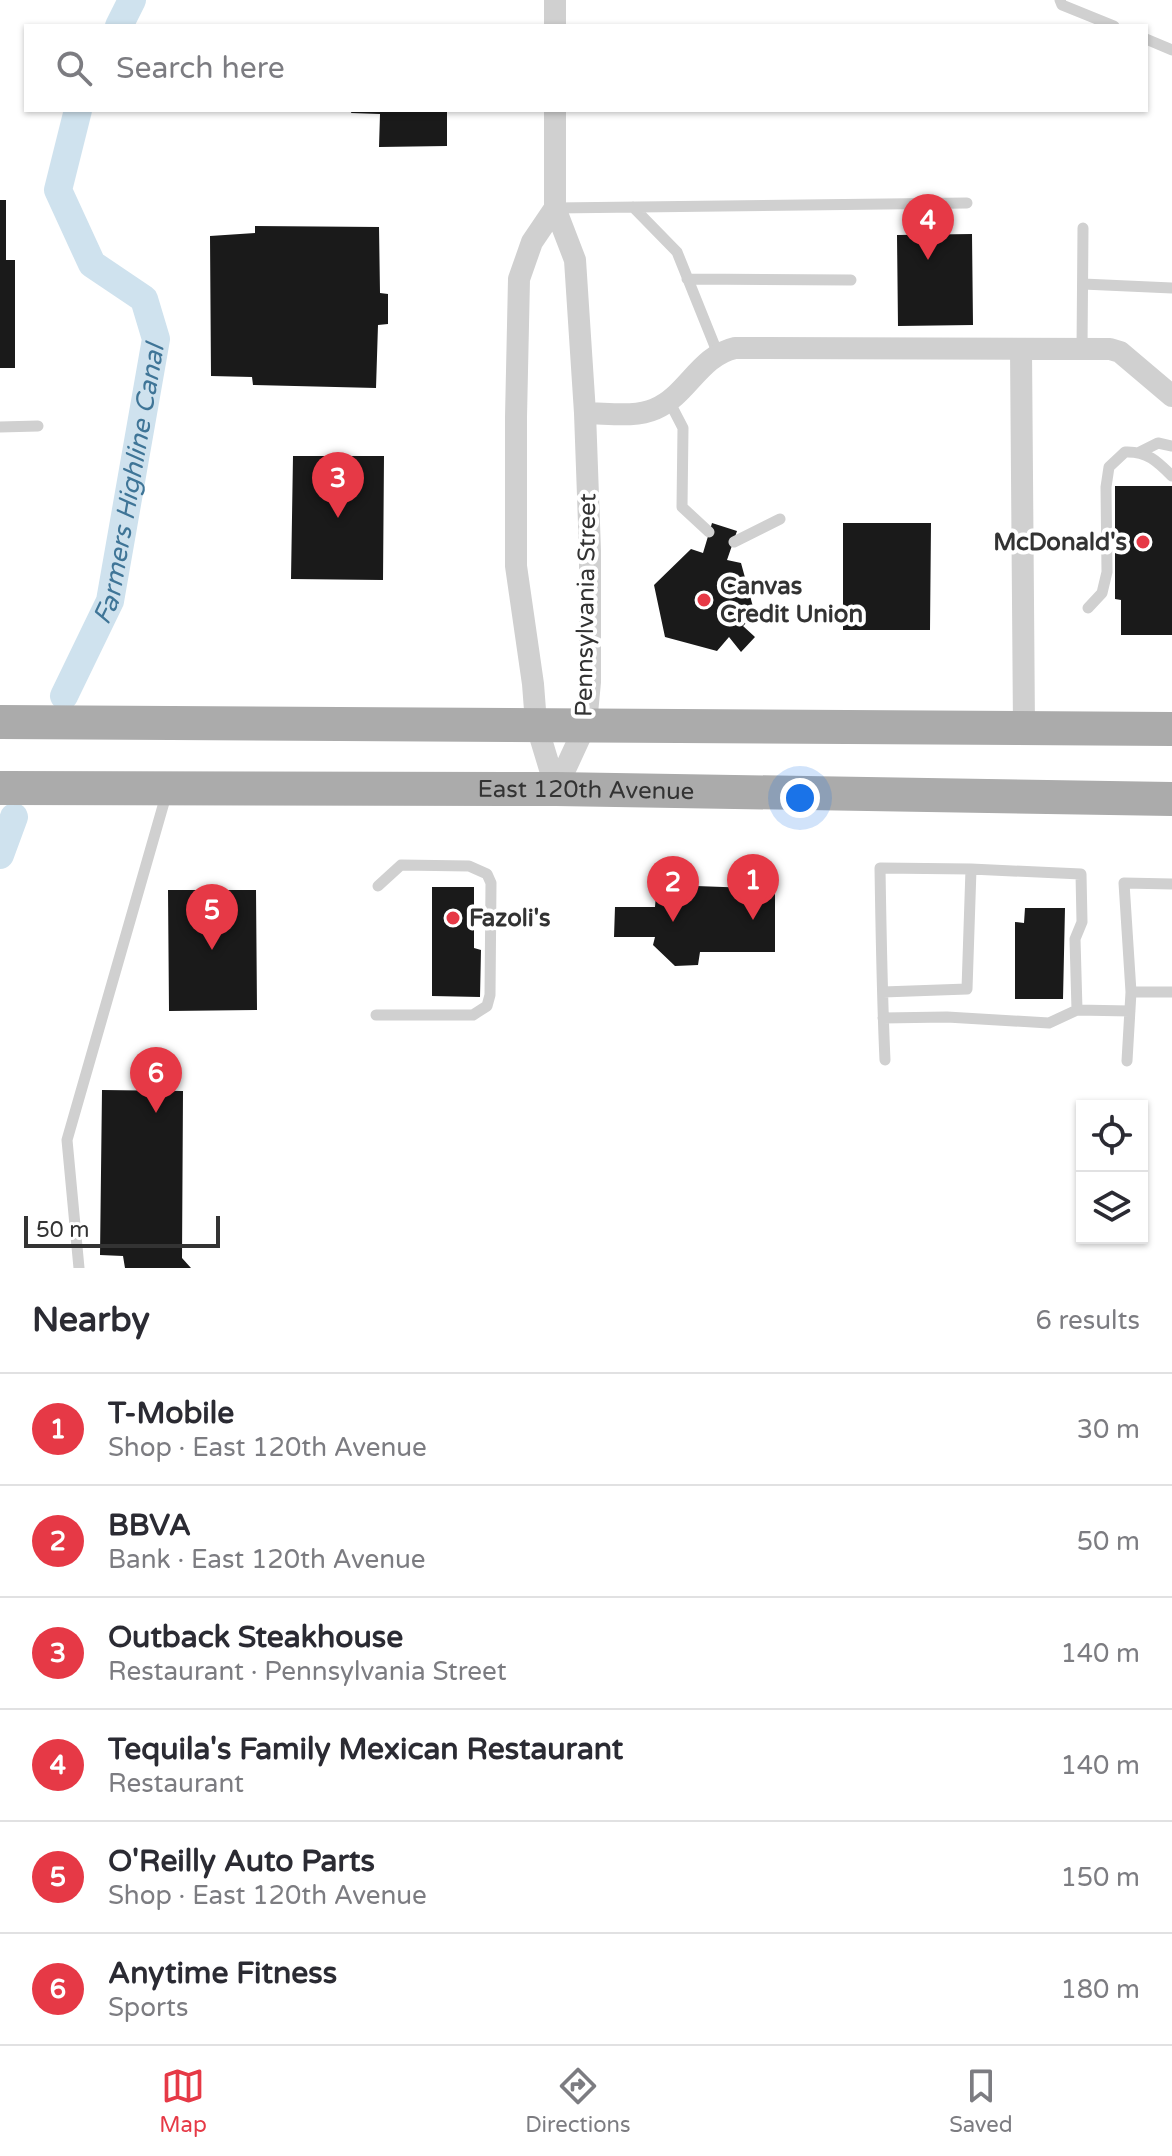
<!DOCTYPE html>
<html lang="en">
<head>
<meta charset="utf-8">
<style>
  body { margin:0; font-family:"Varela Round",sans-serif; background:#f7f7f7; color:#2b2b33 }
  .controls { position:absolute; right:24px; bottom:24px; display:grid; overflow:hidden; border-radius:0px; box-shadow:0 2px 6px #0004 }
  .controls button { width:72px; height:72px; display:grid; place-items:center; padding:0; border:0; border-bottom:2px solid #e1e1e2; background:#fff; color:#2b2b33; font:40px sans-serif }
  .scale { position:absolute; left:24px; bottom:20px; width:196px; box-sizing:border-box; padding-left:8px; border:4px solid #333; border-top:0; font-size:22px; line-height:28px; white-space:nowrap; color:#333; -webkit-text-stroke:6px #fff; paint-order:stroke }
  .you { position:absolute; left:800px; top:798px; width:28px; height:28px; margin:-20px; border:6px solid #fff; border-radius:50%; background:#1a73e8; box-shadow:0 0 0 12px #1a73e833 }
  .badge { display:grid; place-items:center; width:52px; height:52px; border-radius:50%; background:#e63946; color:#fff; font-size:26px; font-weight:700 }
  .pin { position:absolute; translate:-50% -66px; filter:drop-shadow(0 2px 4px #0008) }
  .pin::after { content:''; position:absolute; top:42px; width:28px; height:24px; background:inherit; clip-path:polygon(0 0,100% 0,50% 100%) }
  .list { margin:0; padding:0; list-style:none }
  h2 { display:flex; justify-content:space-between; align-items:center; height:104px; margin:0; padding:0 32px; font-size:34px }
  h2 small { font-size:26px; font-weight:400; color:#7c7c81 }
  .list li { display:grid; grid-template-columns:52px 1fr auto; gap:24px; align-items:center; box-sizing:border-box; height:112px; padding:0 32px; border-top:2px solid #e1e1e2 }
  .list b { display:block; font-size:30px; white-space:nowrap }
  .list p { margin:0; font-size:26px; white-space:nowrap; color:#7c7c81 }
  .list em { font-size:26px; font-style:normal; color:#7c7c81 }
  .icon { flex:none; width:44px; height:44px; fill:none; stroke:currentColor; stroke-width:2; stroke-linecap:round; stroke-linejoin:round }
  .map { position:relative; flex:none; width:1172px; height:1268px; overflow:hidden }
  .search { position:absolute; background:#fff; box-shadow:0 2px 6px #0004; left:24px; right:24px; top:24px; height:88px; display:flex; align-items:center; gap:20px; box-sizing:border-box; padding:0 28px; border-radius:0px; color:#7c7c81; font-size:30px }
  .sheet { height:776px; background:#fff }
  nav { display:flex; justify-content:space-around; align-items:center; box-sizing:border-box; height:112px; border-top:2px solid #e1e1e2; background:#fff; font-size:22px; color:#7c7c81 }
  nav a { display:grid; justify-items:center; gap:4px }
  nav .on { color:#e63946 }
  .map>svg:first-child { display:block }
</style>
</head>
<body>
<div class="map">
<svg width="1172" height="1268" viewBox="0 0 1172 1268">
  <rect width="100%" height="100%" fill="#fff"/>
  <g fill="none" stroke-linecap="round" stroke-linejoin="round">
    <g stroke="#cfe2ee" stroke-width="28">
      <path d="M119 26 132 0"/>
      <path id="s1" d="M64 696 110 601 156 339 144 299 92 264 58 190 78 110"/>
      <path d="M0 855 14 817"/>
    </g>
  </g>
  <path fill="#1a1a1a" d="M352 110H447V146L379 147 380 114 351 113Z
    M0 200H6V260H15V368H0Z
    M255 226 379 227 380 293 388 294V324L378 325 376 388 253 385 252 377 211 376 210 236 255 233Z
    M972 234 973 325 898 326 897 235Z
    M293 456H384L383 580 291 579Z
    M1115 486H1172V635H1121V600L1115 599Z
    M712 523 737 531 727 560 741 563 755 614 743 626 755 637 741 652 729 637 717 651 665 637 654 585 691 549 703 553Z
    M843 523H931L930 630H843Z
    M669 885 775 889V952H700L698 965 675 966 653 945 655 937H614L615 907H655L656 895Z
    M432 887H474V948L481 950 480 997 432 996Z
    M168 890H256L257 1010 169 1011Z
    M1025 908H1065L1063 999H1015V922L1024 923Z
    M102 1090 183 1091 182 1258 191 1268H125L123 1256 100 1255Z"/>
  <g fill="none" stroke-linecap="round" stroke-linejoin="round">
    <path stroke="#d0d0d0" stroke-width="11" d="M1060 0 1062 5 1114 26
      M1146 39 1172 50
      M633 207 677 252 718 354
      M555 208 967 203
      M687 279 851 280
      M1083 284 1172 288
      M1082 349 1083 228
      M669 401 683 428 682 507 709 532
      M0 427 38 426
      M1140 452 1158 443 1172 446
      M734 542 780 519
      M1088 608 1102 593 1107 572 1106 487 1109 467 1125 452C1147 451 1157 461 1172 476
      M971 869 1081 874 1082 922 1075 939 1077 1010
      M883 992 967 989 971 869 880 868C881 932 882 996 885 1060
      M1131 992 1124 883 1172 884
      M376 1015H473L487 1006 490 995 491 883 487 874 469 866 401 865 378 886
      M883 1018 947 1017 1049 1023 1077 1010 1130 1011
      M1127 1061 1131 992H1172
      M79 1268 67 1140 167 792"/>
    <path stroke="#d0d0d0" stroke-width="22" d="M555 0V26
      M555 110V208L575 260 585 413 590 551V682L586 724 556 789
      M555 208 532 242 519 279 516 417V566L533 684 536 723 556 789
      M1021 349 1024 728
      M585 413C607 413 635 418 655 409 687 396 699 356 735 348L1110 349 1120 352 1172 396"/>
    <g stroke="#ababab" stroke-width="34">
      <path d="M0 722 1172 729"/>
      <path id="s2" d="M0 788 556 789 1172 799"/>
    </g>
  </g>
  <g fill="#e63946" stroke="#fff" stroke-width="3">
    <circle cx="1143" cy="542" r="8"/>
    <circle cx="704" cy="600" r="8"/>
    <circle cx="453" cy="918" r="8"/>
  </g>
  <g text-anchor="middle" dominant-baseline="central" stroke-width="8" stroke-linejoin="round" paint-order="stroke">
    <g font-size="24" font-weight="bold" fill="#333" stroke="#fff" text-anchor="start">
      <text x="1127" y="542" text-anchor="end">McDonald's</text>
      <text x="720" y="586">Canvas<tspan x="720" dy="28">Credit Union</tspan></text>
      <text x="469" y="918">Fazoli's</text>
    </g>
    <g font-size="24" fill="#333" stroke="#fff">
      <text transform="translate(586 605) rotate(-89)">Pennsylvania Street</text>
      <text stroke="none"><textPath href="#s2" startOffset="586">East 120th Avenue</textPath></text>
    </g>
    <g font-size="26" font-style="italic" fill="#3f7597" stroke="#fff">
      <text stroke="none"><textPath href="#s1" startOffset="224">Farmers Highline Canal</textPath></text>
    </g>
  </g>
</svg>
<div class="controls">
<button><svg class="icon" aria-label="locate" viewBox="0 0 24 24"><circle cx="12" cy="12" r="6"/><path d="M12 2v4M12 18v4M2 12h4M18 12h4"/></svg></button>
<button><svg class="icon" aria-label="layers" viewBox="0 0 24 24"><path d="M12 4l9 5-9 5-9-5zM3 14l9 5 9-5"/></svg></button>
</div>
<div class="scale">50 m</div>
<div class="you"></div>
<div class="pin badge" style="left:753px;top:920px">1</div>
<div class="pin badge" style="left:673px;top:922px">2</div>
<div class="pin badge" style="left:338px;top:518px">3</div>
<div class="pin badge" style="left:928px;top:260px">4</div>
<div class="pin badge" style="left:212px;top:950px">5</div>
<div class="pin badge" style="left:156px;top:1113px">6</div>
<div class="search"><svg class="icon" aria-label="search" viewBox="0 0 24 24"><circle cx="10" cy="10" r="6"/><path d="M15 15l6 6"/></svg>Search here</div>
</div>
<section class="sheet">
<h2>Nearby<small>6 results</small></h2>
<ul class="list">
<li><span class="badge">1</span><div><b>T-Mobile</b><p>Shop · East 120th Avenue</p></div><em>30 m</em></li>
<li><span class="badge">2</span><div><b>BBVA</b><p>Bank · East 120th Avenue</p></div><em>50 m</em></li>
<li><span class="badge">3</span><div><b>Outback Steakhouse</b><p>Restaurant · Pennsylvania Street</p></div><em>140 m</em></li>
<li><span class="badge">4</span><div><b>Tequila's Family Mexican Restaurant</b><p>Restaurant</p></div><em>140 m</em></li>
<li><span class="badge">5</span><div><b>O'Reilly Auto Parts</b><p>Shop · East 120th Avenue</p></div><em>150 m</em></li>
<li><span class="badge">6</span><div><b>Anytime Fitness</b><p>Sports</p></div><em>180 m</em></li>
</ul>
</section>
<nav>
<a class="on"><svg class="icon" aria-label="map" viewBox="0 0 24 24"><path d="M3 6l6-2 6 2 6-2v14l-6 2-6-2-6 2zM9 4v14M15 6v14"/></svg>Map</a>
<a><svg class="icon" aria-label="directions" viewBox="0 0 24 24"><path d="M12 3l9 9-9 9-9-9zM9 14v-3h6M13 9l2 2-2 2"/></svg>Directions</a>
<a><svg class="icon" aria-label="saved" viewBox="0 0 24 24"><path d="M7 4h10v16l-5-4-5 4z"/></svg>Saved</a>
</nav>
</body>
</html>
